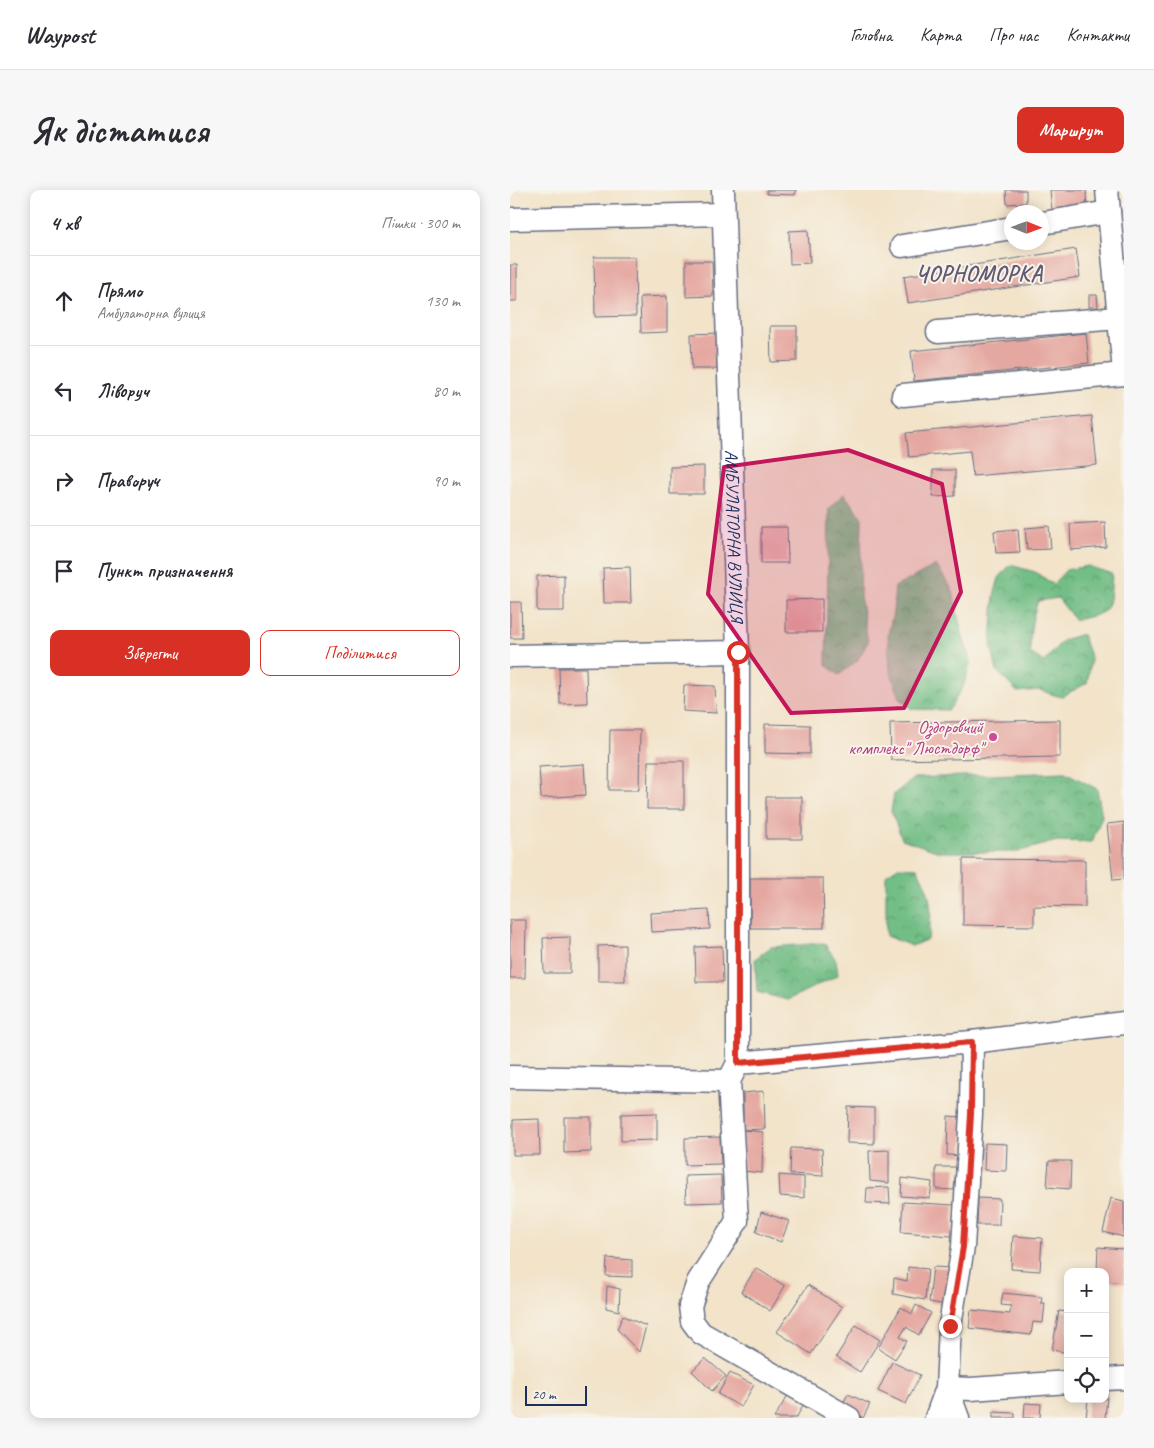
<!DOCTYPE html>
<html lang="uk">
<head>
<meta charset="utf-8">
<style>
  body { margin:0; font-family:Caveat,sans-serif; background:#f7f7f7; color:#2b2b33 }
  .controls { position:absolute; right:15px; bottom:15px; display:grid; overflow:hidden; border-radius:10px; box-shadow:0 2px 12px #0003 }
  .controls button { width:45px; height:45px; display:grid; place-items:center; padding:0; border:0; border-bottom:1px solid #e1e1e2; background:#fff; color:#2b2b33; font:25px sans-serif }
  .compass { position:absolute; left:494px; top:15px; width:45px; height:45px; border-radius:50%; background:#fff; box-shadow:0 2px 12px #0003; rotate:91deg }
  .scale { position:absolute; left:15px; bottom:12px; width:62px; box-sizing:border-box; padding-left:5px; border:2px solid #1b2f5e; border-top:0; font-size:14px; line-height:18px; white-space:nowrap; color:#1b2f5e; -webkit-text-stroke:4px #f7f3e8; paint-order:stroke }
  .stop { position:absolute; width:15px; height:15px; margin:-11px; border:4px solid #d93025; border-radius:50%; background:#fff }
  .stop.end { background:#d93025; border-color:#fff; box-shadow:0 1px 5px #0008 }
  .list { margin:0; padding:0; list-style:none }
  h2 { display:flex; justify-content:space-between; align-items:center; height:65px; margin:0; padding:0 20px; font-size:21px }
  h2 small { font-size:16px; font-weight:400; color:#7c7c81 }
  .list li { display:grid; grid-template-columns:32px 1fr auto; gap:15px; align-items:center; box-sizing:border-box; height:90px; padding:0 20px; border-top:1px solid #e1e1e2 }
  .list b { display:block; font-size:19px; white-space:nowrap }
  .list p { margin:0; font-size:16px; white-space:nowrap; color:#7c7c81 }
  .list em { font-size:16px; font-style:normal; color:#7c7c81 }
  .actions { display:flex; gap:10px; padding:15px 20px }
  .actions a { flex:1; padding:11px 0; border:1px solid #d93025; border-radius:10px; text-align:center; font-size:18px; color:#d93025 }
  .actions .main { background:#d93025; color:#fff }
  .icon { flex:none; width:28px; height:28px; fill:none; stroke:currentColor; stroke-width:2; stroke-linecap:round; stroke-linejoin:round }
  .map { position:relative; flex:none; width:614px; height:1228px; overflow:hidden; border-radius:10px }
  header { display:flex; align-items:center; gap:30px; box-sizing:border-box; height:70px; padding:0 25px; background:#fff; border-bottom:1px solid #e1e1e2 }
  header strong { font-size:24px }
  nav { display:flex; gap:28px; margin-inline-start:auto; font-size:18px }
  .intro { display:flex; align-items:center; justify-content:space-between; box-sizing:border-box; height:120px; padding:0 30px }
  h1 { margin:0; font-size:35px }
  .button { padding:12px 22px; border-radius:10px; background:#d93025; color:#fff; font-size:18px; font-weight:700 }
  main { display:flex; gap:30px; padding:0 30px }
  aside { flex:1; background:#fff; border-radius:10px; box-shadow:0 2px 12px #0003 }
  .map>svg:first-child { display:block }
</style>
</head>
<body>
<header>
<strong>Waypost</strong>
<nav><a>Головна</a><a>Карта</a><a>Про нас</a><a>Контакти</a></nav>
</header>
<div class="intro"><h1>Як дістатися</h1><a class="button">Маршрут</a></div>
<main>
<aside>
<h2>4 хв<small>Пішки · 300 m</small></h2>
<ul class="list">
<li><svg class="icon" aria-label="ahead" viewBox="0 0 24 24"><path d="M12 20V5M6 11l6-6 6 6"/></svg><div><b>Прямо</b><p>Амбулаторна вулиця</p></div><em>130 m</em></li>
<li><svg class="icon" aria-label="left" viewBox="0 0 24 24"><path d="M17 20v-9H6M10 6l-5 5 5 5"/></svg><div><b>Ліворуч</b></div><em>80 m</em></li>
<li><svg class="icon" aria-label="right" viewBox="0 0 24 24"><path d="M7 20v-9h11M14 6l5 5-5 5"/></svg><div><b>Праворуч</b></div><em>90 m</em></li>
<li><svg class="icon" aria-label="arrive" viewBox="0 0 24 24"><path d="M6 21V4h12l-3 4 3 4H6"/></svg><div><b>Пункт призначення</b></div></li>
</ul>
<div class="actions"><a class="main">Зберегти</a><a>Поділитися</a></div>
</aside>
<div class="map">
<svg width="614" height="1228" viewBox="0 0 614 1228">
  <defs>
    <pattern id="forest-crowns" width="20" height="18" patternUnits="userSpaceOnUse" patternTransform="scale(1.25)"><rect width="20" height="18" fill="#73be86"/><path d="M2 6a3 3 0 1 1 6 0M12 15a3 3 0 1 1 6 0" fill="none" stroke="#5e9b71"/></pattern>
  </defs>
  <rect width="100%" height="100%" fill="#f7f3e8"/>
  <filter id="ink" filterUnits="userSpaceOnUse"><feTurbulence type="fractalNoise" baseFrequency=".02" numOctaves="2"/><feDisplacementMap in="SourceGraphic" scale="10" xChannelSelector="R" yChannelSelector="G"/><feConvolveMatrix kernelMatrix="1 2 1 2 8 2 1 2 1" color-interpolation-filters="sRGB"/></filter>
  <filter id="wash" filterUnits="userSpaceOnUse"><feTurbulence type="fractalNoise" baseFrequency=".0096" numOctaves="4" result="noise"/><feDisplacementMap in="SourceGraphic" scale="20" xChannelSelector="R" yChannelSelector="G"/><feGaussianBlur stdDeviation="1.12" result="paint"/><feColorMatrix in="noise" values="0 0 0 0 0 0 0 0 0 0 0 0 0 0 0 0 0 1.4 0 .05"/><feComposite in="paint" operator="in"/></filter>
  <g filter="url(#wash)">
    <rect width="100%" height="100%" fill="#f2e3c9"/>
    <path fill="url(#forest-crowns)" stroke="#477672" d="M334 304 352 328 350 406 358 452 347 471 329 485 316 475 319 318Z
      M426 375 443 401 452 444 461 472 453 497 439 520 401 519 390 508 380 480 378 444 383 423 385 397Z
      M500 375 525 382 543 394 556 380 578 376 602 384C599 422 603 422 565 430L548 408 528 411C521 429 520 444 520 463L534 472 553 450 572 444 581 469 577 493 551 507 529 500 507 502 487 481 481 455 484 406 489 388Z
      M555 582 587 599 592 626 582 652 547 651 507 662H429L392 649 381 621 384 604 404 588Z
      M388 677 407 678C422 706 423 718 418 749L402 756 376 746V685Z
      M314 753 326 770 328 785 277 810 247 802 245 769 261 757Z"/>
    <g id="blocks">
      <path fill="#e5a8a1" d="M257 0H286L285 5 257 4Z
        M496 0H516V13L497 14Z
        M540 0H576L577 19 542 21Z
        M298 40 300 73 280 74 279 41Z
        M566 59 570 87 398 113 394 86Z
        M84 67H125L126 126 85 127Z
        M176 71H202L203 106 176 107Z
        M0 75H7V111H0Z
        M579 105H587L588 117H579Z
        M157 106V142L131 143 130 107Z
        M260 136H287V171L261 172Z
        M208 143V179H182L181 144Z
        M576 143 579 173 404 191 401 161Z
        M582 226 587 275 463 286 460 261 399 267 396 243Z
        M194 276V304H160V277Z
        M423 280H445V306L423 307Z
        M595 332 596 357 561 360 560 334Z
        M539 336 541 359 517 360 515 338Z
        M251 337H277L278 373H251Z
        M508 339 510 362 486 363 484 341Z
        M120 377 121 413H94L93 378Z
        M54 385V421H27V386Z
        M312 409V442H276V410Z
        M0 412H11L12 448H0Z
        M49 478H76L77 513 50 514Z
        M174 495 205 496 206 523 173 521Z
        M550 530V567L381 570 380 533Z
        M255 534 300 535V564L255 563Z
        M100 540H130L129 600H99Z
        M138 571H174V619H137Z
        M74 574 76 605 31 608 29 577Z
        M256 607H292V649H256Z
        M614 632V689L603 690 597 634Z
        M453 669 575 670V717L524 716V736L453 735Z
        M240 688H313L314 738H240Z
        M199 720 200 739 141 742 140 723Z
        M0 730H16L15 788H0Z
        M60 747V783H34L33 748Z
        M115 755V791H88V756Z
        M212 756 213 792H186L185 757Z
        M254 901 255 939 233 940V903Z
        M338 917 364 918V954L337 953Z
        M147 923V950L111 951V924Z
        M438 926 453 927V966L437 965Z
        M54 927H81V962L54 963Z
        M29 929 30 965H3V930Z
        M233 940 253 942 252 983 233 981Z
        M210 947 211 974 175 975V948Z
        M475 953 497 954 496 981 474 980Z
        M281 958 312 959 313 986 280 984Z
        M379 960V993L360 991 359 961Z
        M539 971H561L560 999 537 997Z
        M426 977H446L444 1000 426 999Z
        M211 985 212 1012 176 1013 175 986Z
        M269 985 294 987V1008L270 1006Z
        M392 988 422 992 420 1008 391 1006Z
        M379 997 380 1014 356 1013 357 998Z
        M468 1008 490 1009 489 1035H467Z
        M601 1008 614 1011V1047L593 1042Z
        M393 1012 444 1015 442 1046 391 1042Z
        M251 1022 279 1031 271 1052 246 1042Z
        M503 1046 532 1048 530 1081 501 1079Z
        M588 1057 614 1059V1093L595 1091V1082H587Z
        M97 1068 122 1070V1087L96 1086Z
        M398 1077 418 1079 415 1110 383 1104 384 1088 397 1091Z
        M423 1077 441 1078 438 1115 419 1112Z
        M246 1078 275 1096 260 1121 231 1102Z
        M298 1095 332 1117 301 1164 267 1142Z
        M97 1096 110 1099 109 1121 96 1118Z
        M493 1103 532 1107 531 1113H535L533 1133 523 1132 521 1145 459 1138 461 1120 500 1124 501 1116 491 1115Z
        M406 1115 421 1123 409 1145 396 1137 390 1147 397 1151 385 1169 368 1158 391 1117 402 1124Z
        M549 1121 558 1122V1163L542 1160Z
        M113 1126 136 1136 129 1162 107 1139Z
        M346 1135 370 1150 350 1182 326 1167Z
        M195 1168 216 1186 202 1201 182 1181Z
        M382 1172 410 1185 396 1214 368 1201Z
        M220 1183 244 1195 231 1217 208 1204Z
        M595 1197 598 1198 595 1228H576L578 1209H595Z
        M338 1204 360 1214 353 1228H347L330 1219Z
        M278 1205 294 1214 286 1228H264Z
        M515 1213 531 1214 530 1228H514Z
        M483 1222 505 1223V1228H483Z"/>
    </g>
  </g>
  <g filter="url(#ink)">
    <use href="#blocks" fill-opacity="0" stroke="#666e83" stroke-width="1"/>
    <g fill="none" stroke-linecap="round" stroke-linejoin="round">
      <g stroke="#666e83" stroke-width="25">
        <g id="minor">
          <path id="s1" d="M213 0 228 462V873"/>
          <path d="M597 0 614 182"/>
          <path d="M0 29 213 24"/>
          <path d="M532 33 599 22"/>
          <path d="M392 56 502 38"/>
          <path d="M428 142 609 128"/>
          <path d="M393 205 614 184"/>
          <path d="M0 466 228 462"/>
          <path d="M0 887 219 891"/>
          <path d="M595 1189 614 1188"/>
          <path d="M339 1228 191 1143 182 1131 180 1116 188 1092 227 1031 219 891 228 873 462 852 614 833"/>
          <path d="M426 1228 437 1198 461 1199 558 1192"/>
          <path d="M448 1228 437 1198 440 1135 453 1057 461 924 462 852"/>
        </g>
      </g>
      <use href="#minor" stroke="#fff" stroke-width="22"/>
    </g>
  </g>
  <g fill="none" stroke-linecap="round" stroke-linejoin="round" filter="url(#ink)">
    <path stroke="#d93025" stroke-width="6" d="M228 462V873L462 852 461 924 453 1057 440 1136"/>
  </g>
  <path fill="#c2185b" fill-opacity="0.2" stroke="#c2185b" stroke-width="4" stroke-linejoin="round" d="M338 260 432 294 451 402 394 518 281 523 198 404 214 277Z"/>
  <circle fill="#d1479c" stroke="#f7f3e8" stroke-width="2" cx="483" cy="547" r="5"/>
  <g text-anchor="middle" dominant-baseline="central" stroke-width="4" stroke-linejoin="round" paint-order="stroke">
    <g font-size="18" fill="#1b2f5e" stroke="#f7f3e8">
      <text stroke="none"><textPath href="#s1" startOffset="346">АМБУЛАТОРНА ВУЛИЦЯ</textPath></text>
    </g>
    <g font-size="18" fill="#b23c85" stroke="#f7f3e8" text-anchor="end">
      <text x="473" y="537">Оздоровчий<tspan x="473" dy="21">комплекс" Люстдорф"</tspan></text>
    </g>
    <g font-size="22" font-weight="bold" letter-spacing="1" fill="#625975" stroke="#f7f3e8">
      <text x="469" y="84">ЧОРНОМОРКА</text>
    </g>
  </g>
</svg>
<div class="controls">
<button>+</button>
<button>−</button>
<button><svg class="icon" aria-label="locate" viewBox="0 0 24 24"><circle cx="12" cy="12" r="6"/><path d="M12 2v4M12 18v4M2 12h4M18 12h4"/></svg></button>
</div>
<svg class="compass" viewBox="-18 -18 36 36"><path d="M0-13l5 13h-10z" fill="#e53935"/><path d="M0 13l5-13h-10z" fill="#7c7c81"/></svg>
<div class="scale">20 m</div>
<div class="stop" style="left:228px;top:462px"></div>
<div class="stop end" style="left:440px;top:1136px"></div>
</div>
</main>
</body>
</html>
